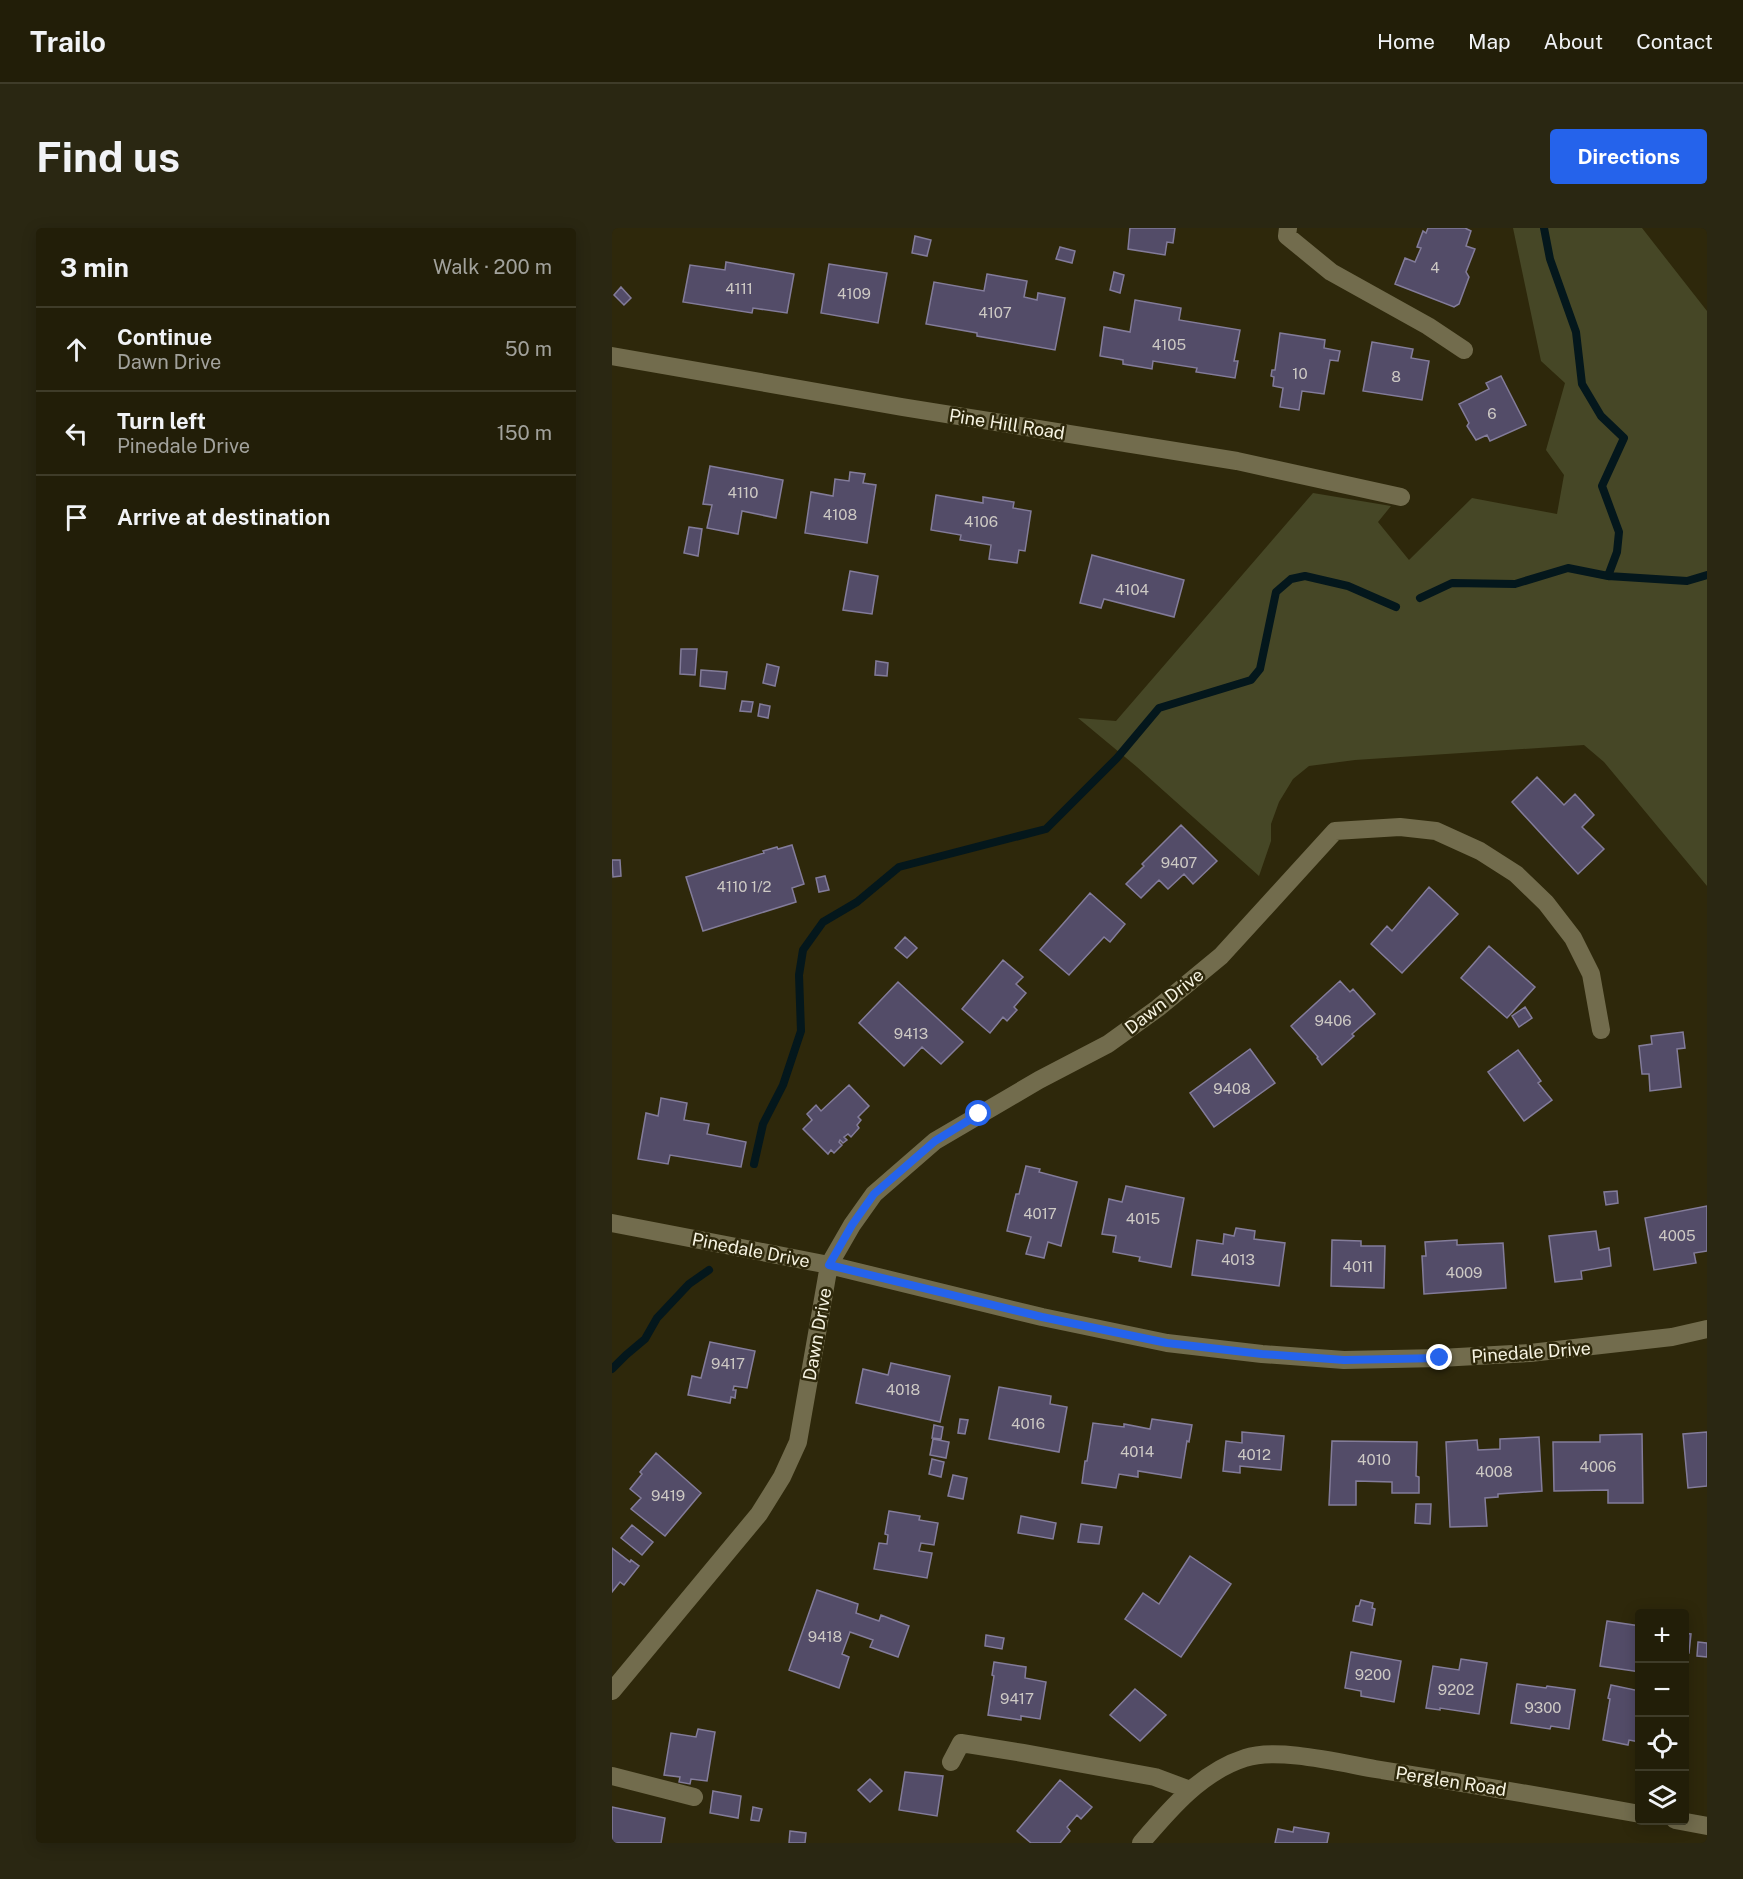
<!DOCTYPE html>
<html lang="en">
<head>
<meta charset="utf-8">
<style>
  body { margin:0; font-family:"Public Sans",sans-serif; background:#2a2712; color:#f1f3f6 }
  .controls { position:absolute; right:18px; bottom:18px; display:grid; overflow:hidden; border-radius:6px; box-shadow:0 3px 15px #0003 }
  .controls button { width:54px; height:54px; display:grid; place-items:center; padding:0; border:0; border-bottom:2px solid #3f3c29; background:#221e08; color:#f1f3f6; font:30px sans-serif }
  .stop { position:absolute; width:18px; height:18px; margin:-14px; border:4px solid #2563eb; border-radius:50%; background:#fff }
  .stop.end { background:#2563eb; border-color:#fff; box-shadow:0 2px 6px #0008 }
  .list { margin:0; padding:0; list-style:none }
  h2 { display:flex; justify-content:space-between; align-items:center; height:78px; margin:0; padding:0 24px; font-size:26px }
  h2 small { font-size:20px; font-weight:400; color:#a2a29c }
  .list li { display:grid; grid-template-columns:39px 1fr auto; gap:18px; align-items:center; box-sizing:border-box; height:84px; padding:0 24px; border-top:2px solid #3f3c29 }
  .list b { display:block; font-size:22px; white-space:nowrap }
  .list p { margin:0; font-size:20px; white-space:nowrap; color:#a2a29c }
  .list em { font-size:20px; font-style:normal; color:#a2a29c }
  .icon { flex:none; width:33px; height:33px; fill:none; stroke:currentColor; stroke-width:2; stroke-linecap:round; stroke-linejoin:round }
  .map { position:relative; flex:none; width:1095px; height:1615px; overflow:hidden; border-radius:6px }
  header { display:flex; align-items:center; gap:36px; box-sizing:border-box; height:84px; padding:0 30px; background:#221e08; border-bottom:2px solid #3f3c29 }
  header strong { font-size:28px }
  nav { display:flex; gap:33px; margin-inline-start:auto; font-size:21px }
  .intro { display:flex; align-items:center; justify-content:space-between; box-sizing:border-box; height:144px; padding:0 36px }
  h1 { margin:0; font-size:42px }
  .button { padding:15px 27px; border-radius:6px; background:#2563eb; color:#fff; font-size:21px; font-weight:700 }
  main { display:flex; gap:36px; padding:0 36px }
  aside { flex:1; background:#221e08; border-radius:6px; box-shadow:0 3px 15px #0003 }
  .map>svg:first-child { display:block }
</style>
</head>
<body>
<header>
<strong>Trailo</strong>
<nav><a>Home</a><a>Map</a><a>About</a><a>Contact</a></nav>
</header>
<div class="intro"><h1>Find us</h1><a class="button">Directions</a></div>
<main>
<aside>
<h2>3 min<small>Walk · 200 m</small></h2>
<ul class="list">
<li><svg class="icon" aria-label="ahead" viewBox="0 0 24 24"><path d="M12 20V5M6 11l6-6 6 6"/></svg><div><b>Continue</b><p>Dawn Drive</p></div><em>50 m</em></li>
<li><svg class="icon" aria-label="left" viewBox="0 0 24 24"><path d="M17 20v-9H6M10 6l-5 5 5 5"/></svg><div><b>Turn left</b><p>Pinedale Drive</p></div><em>150 m</em></li>
<li><svg class="icon" aria-label="arrive" viewBox="0 0 24 24"><path d="M6 21V4h12l-3 4 3 4H6"/></svg><div><b>Arrive at destination</b></div></li>
</ul>
</aside>
<div class="map">
<svg width="1095" height="1615" viewBox="0 0 1095 1615">
  <rect width="100%" height="100%" fill="#2e280b"/>
  <path fill="#464726" d="M901 0H1030L1095 83V658L992 534 972 517 743 532 697 538 681 551 667 574 659 596V613L647 648 525 539 466 490 504 493 701 265 779 278 766 294 797 332 860 270 945 286 952 247 934 222 953 155 929 133Z"/>
  <g fill="none" stroke-linecap="round" stroke-linejoin="round">
    <path stroke="#04171c" stroke-width="8" d="M932 0 938 31 964 104 970 156 989 188 1012 210 990 258 1007 304 1005 324 996 348
      M808 370 840 355 903 356 956 340 996 348 1075 353 1095 347
      M142 936 151 896 171 857 189 803 187 747 191 722 211 694 245 674 287 639 434 601 505 530 547 480 639 452 648 441 664 364 679 351 693 348 736 358 784 379
      M0 1141 14 1127 33 1111 45 1090 77 1056 97 1042"/>
  </g>
  <path fill="#534c68" stroke="#837c9a" stroke-width="1.5" d="M518 0H563L561 15 555 14 553 27 516 21Z
    M816 0H853L859 3 854 18 863 21 854 44 857 49 847 76 842 79 783 56 793 30 803 34 809 20 805 19 811 3 814 5Z
    M303 8 319 12 315 28 300 25Z
    M448 19 463 23 460 35 444 31Z
    M114 34 182 46 175 85 141 80 140 85 71 74 78 37 113 42Z
    M217 36 275 45 266 95 209 85Z
    M502 44 512 47 508 65 498 62Z
    M375 46 415 53 412 69 425 72 426 65 453 70 443 122 365 108V105L314 96 322 54 372 63Z
    M9 59 19 70 12 77 2 67Z
    M523 72 569 80 567 92 628 102 622 133H626L623 150 584 144 585 140 541 133 540 141 511 136V132L488 128 492 99 518 104Z
    M668 105 713 112 712 120 728 123 726 133 718 132 712 166 690 163 687 182 668 179 671 160 661 158 662 149 659 148 660 142H663Z
    M760 114 801 121 799 130 817 133 810 172 751 163Z
    M889 148 914 197 878 213 875 207 864 212 855 198 857 195 847 176 877 161 874 155Z
    M98 238 171 252 164 290 130 283 126 306 95 300 100 277 91 276Z
    M238 244 253 246 251 255 264 257 255 315 193 305 199 264 221 268 223 251 237 253Z
    M324 267 371 275V269L402 274 401 280 419 283 413 323 407 322 405 335 377 331 379 317 348 312 349 307 319 302Z
    M77 299 90 301 86 328 72 325Z
    M480 327 572 352 562 389 492 371 489 380 468 375Z
    M238 343 266 348 260 386 231 382Z
    M69 421H85L83 447 68 446Z
    M264 433 276 435 275 448 263 447Z
    M155 436 167 439 163 458 151 455Z
    M89 442 115 444 113 461 88 458Z
    M130 473 141 474 139 484 128 483Z
    M148 476 158 478 156 490 146 488Z
    M925 549 952 577 963 566 982 587 970 599 992 621 966 646 900 574Z
    M569 597 605 633 581 656 572 646 556 661 547 652 529 670 514 656 532 638 530 636Z
    M180 617 192 656 180 660 184 674 91 703 74 649 152 625 151 623 165 619 166 621Z
    M0 632H8L9 648 1 649Z
    M213 648 217 662 207 664 204 650Z
    M817 659 846 686 790 745 759 716 775 698 780 703Z
    M478 665 513 696 498 714 492 709 457 747 428 722Z
    M293 709 305 720 295 730 283 720Z
    M877 718 923 759 895 790 849 750Z
    M391 732 411 749 404 756 414 765 402 779 405 782 395 793 391 789 378 805 350 781Z
    M728 753 738 764 741 761 763 786 740 806 742 808 710 837 705 830 706 829 679 798Z
    M286 754 351 814 329 836 310 819 292 838 247 795Z
    M913 779 920 790 907 799 900 788Z
    M1071 804 1073 820 1065 821 1069 859 1038 863 1037 846H1030L1027 818 1040 816 1039 808Z
    M638 821 663 855 602 899 578 865Z
    M906 822 929 853 926 855 940 872 912 893 876 844Z
    M237 857 257 878 246 889 249 892 245 897 247 900 239 909 236 906 232 909 235 912 231 915 228 912 227 914 230 917 222 925 219 922 216 926 191 901 200 892 195 886 204 877 209 883Z
    M49 870 75 875 72 892 97 896 95 906 134 914 129 939 58 927 56 936 26 931 34 885 46 888Z
    M414 938 428 941 427 944 465 954 449 1018 436 1014 432 1030 414 1026 419 1009 395 1003 404 966H407Z
    M514 958 572 970 559 1039 527 1033 528 1029 501 1024 504 1008 490 1006 497 971 510 974Z
    M1005 963 1006 975 994 977 992 964Z
    M1095 978V1023L1082 1025 1084 1035 1042 1042 1033 990Z
    M624 1000 643 1003 642 1011 673 1015 667 1058 580 1047 585 1012 611 1016 612 1006 622 1008Z
    M984 1003 987 1022 997 1020 999 1038 969 1043 970 1051 943 1054 937 1008Z
    M720 1012 749 1013V1018H773L772 1060 719 1058Z
    M845 1012V1017L891 1015 894 1060 812 1066 810 1028H814L813 1014Z
    M98 1114 143 1123 135 1160 122 1158 121 1162H124L123 1170 119 1169 118 1175 76 1167 80 1148 89 1150Z
    M279 1135 338 1148 328 1194 244 1175 251 1141 276 1147Z
    M387 1159 439 1168 438 1176 455 1179 447 1224 377 1211Z
    M348 1191 356 1192 353 1206 346 1205Z
    M540 1191 580 1197 577 1214 575 1213 569 1250 526 1243V1249L507 1246 504 1260 470 1255 473 1233H475L481 1195 512 1199V1196L538 1201Z
    M322 1197 331 1199 329 1211 320 1210Z
    M630 1204 672 1208 669 1242 628 1238V1245L611 1243 614 1213 630 1215Z
    M1095 1204V1258L1076 1260 1071 1206Z
    M1030 1206 1031 1275H996V1262L942 1263 941 1214H988V1207Z
    M927 1209 930 1263 886 1266V1269L873 1270 875 1298 838 1299 834 1214 865 1212 866 1222 888 1221V1211Z
    M321 1211 337 1214 334 1230 318 1227Z
    M720 1213 805 1214 804 1248 807 1249V1265H780V1254L744 1253V1277H717Z
    M44 1225 89 1265 53 1308 19 1281 29 1270 18 1261 30 1246 28 1244Z
    M320 1231 332 1234 329 1249 317 1246Z
    M341 1247 355 1250 351 1271 336 1268Z
    M804 1276H819L818 1296 803 1295Z
    M277 1283 308 1288 307 1292 326 1295 322 1317 309 1315 307 1323 320 1325 315 1350 262 1341 267 1315 275 1316 276 1307 273 1306Z
    M409 1288 444 1295 441 1311 406 1305Z
    M469 1296 490 1299 487 1316 466 1314Z
    M20 1297 41 1314 30 1327 9 1310Z
    M0 1320 18 1334 19 1332 27 1338 12 1357 8 1354 0 1364Z
    M578 1328 619 1356 569 1429 513 1391 531 1365 547 1376Z
    M205 1362 246 1376 244 1385 267 1393 269 1387 297 1398 286 1429 258 1419 261 1412 238 1404 230 1426 237 1429 227 1460 177 1442Z
    M749 1372 761 1375 760 1380 763 1381 760 1397 741 1393 744 1378H747Z
    M995 1393 1028 1398V1444L988 1438Z
    M1072 1405 1079 1406 1077 1425H1072Z
    M374 1407 392 1410 390 1421 373 1418Z
    M1086 1414 1095 1415V1429L1085 1428Z
    M739 1424 789 1433 782 1474 749 1468V1463L733 1460Z
    M849 1431 875 1435 867 1486 828 1480V1482L814 1480 821 1438 847 1442Z
    M382 1434 414 1439 413 1450 434 1454 428 1491 409 1488V1492L376 1487 382 1448 380 1447Z
    M905 1456 934 1460 935 1458 963 1462 957 1501 939 1498 938 1501 899 1495Z
    M999 1457 1028 1463V1514L1017 1512 1016 1517 991 1512 998 1471 996 1470Z
    M523 1461 554 1487 528 1513 498 1487Z
    M86 1501 103 1504 95 1553 79 1551 78 1556 67 1554 68 1549 52 1547 59 1505 84 1509Z
    M293 1544 331 1548 325 1588 287 1582Z
    M258 1551 270 1563 258 1574 246 1562Z
    M448 1552 480 1579 469 1591 465 1587 455 1599 458 1603 448 1615H419L405 1603Z
    M101 1563 129 1568 126 1590 98 1585Z
    M0 1579 53 1590 49 1615H0Z
    M141 1579 150 1581 147 1593 139 1592Z
    M682 1599 717 1605 715 1615H663L666 1601 681 1604Z
    M178 1603 194 1605 193 1615H177Z"/>
  <g fill="none" stroke-linecap="round" stroke-linejoin="round">
    <path stroke="#726c4d" stroke-width="18" d="M676 0 675 8 719 44 816 98 852 122
      M0 128 290 179 625 233 789 269
      M0 995 217 1037 430 1089 555 1115 650 1126 732 1132 828 1130 918 1125 1060 1109 1095 1101
      M0 1463 147 1286 170 1249 186 1214 217 1037 240 997 262 966 323 913 427 852 496 816 546 780 609 728 723 603 788 599 824 603 868 623 904 646 934 675 961 710 979 746 989 802
      M339 1534 349 1515 411 1525 543 1549 578 1562
      M0 1548 82 1569
      M1063 1592 1095 1598
      M529 1615C558 1581 589 1544 633 1530 665 1519 729 1535 763 1541 852 1555 940 1570 1028 1586"/>
  </g>
  <g fill="none" stroke-linecap="round" stroke-linejoin="round">
    <path stroke="#2563eb" stroke-width="8" d="M367 886 323 913 262 966 240 997 217 1037 430 1089 555 1115 650 1126 732 1132 828 1130"/>
  </g>
  <g text-anchor="middle" dominant-baseline="central" stroke-width="5" stroke-linejoin="round" paint-order="stroke">
    <g font-size="15" fill="#cdc9c4">
      <text x="823" y="39">4</text>
      <text x="127" y="60">4111</text>
      <text x="242" y="65">4109</text>
      <text x="383" y="84">4107</text>
      <text x="557" y="116">4105</text>
      <text x="688" y="145">10</text>
      <text x="784" y="148">8</text>
      <text x="880" y="185">6</text>
      <text x="131" y="264">4110</text>
      <text x="228" y="286">4108</text>
      <text x="369" y="293">4106</text>
      <text x="520" y="361">4104</text>
      <text x="567" y="634">9407</text>
      <text x="132" y="658">4110 1/2</text>
      <text x="721" y="792">9406</text>
      <text x="299" y="805">9413</text>
      <text x="620" y="860">9408</text>
      <text x="428" y="985">4017</text>
      <text x="531" y="990">4015</text>
      <text x="1065" y="1007">4005</text>
      <text x="626" y="1031">4013</text>
      <text x="746" y="1038">4011</text>
      <text x="852" y="1044">4009</text>
      <text x="116" y="1135">9417</text>
      <text x="291" y="1161">4018</text>
      <text x="416" y="1195">4016</text>
      <text x="525" y="1223">4014</text>
      <text x="642" y="1226">4012</text>
      <text x="762" y="1231">4010</text>
      <text x="986" y="1238">4006</text>
      <text x="882" y="1243">4008</text>
      <text x="56" y="1267">9419</text>
      <text x="213" y="1408">9418</text>
      <text x="761" y="1446">9200</text>
      <text x="844" y="1461">9202</text>
      <text x="405" y="1470">9417</text>
      <text x="931" y="1479">9300</text>
    </g>
    <g font-size="18" fill="#f6f3e2" stroke="#2e280b">
      <text transform="translate(395 196) rotate(9)">Pine Hill Road</text>
      <text transform="translate(552 773) rotate(-38)">Dawn Drive</text>
      <text transform="translate(139 1022) rotate(11)">Pinedale Drive</text>
      <text transform="translate(205 1106) rotate(-80)">Dawn Drive</text>
      <text transform="translate(919 1124) rotate(-4)">Pinedale Drive</text>
      <text transform="translate(839 1553) rotate(9)">Perglen Road</text>
    </g>
  </g>
</svg>
<div class="controls">
<button>+</button>
<button>−</button>
<button><svg class="icon" aria-label="locate" viewBox="0 0 24 24"><circle cx="12" cy="12" r="6"/><path d="M12 2v4M12 18v4M2 12h4M18 12h4"/></svg></button>
<button><svg class="icon" aria-label="layers" viewBox="0 0 24 24"><path d="M12 4l9 5-9 5-9-5zM3 14l9 5 9-5"/></svg></button>
</div>
<div class="stop" style="left:367px;top:886px"></div>
<div class="stop end" style="left:828px;top:1130px"></div>
</div>
</main>
</body>
</html>
